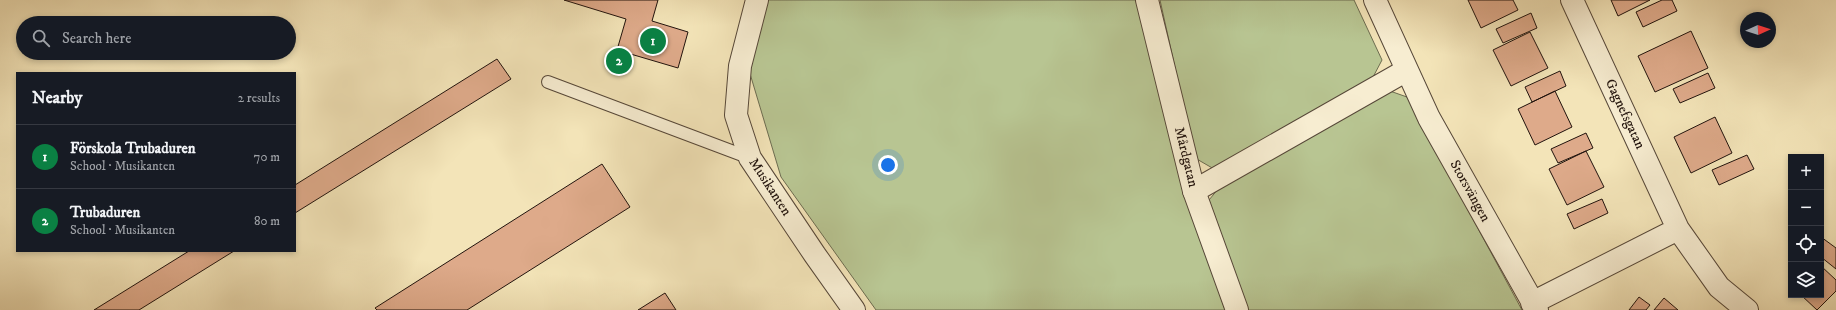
<!DOCTYPE html>
<html lang="en">
<head>
<meta charset="utf-8">
<style>
  body { margin:0; font-family:"IM FELL DW Pica",serif; background:#242831; color:#f1f3f6 }
  .controls { position:absolute; right:12px; bottom:12px; display:grid; overflow:hidden; border-radius:0px; box-shadow:0 2px 6px #0003 }
  .controls button { width:36px; height:36px; display:grid; place-items:center; padding:0; border:0; border-bottom:1px solid #363941; background:#171b24; color:#f1f3f6; font:20px sans-serif }
  .compass { position:absolute; left:1740px; top:12px; width:36px; height:36px; border-radius:50%; background:#171b24; box-shadow:0 2px 6px #0003; rotate:87deg }
  .you { position:absolute; left:888px; top:165px; width:14px; height:14px; margin:-10px; border:3px solid #fff; border-radius:50%; background:#1a73e8; box-shadow:0 0 0 6px #1a73e833 }
  .badge { display:grid; place-items:center; width:26px; height:26px; border-radius:50%; background:#0b8043; color:#fff; font-size:13px; font-weight:700 }
  .pin { position:absolute; translate:-50% -50%; border:2px solid #fff; box-shadow:0 1px 4px #0006 }
  .list { margin:0; padding:0; list-style:none }
  h2 { display:flex; justify-content:space-between; align-items:center; height:52px; margin:0; padding:0 16px; font-size:17px }
  h2 small { font-size:13px; font-weight:400; color:#9ea1a6 }
  .list li { display:grid; grid-template-columns:26px 1fr auto; gap:12px; align-items:center; box-sizing:border-box; height:64px; padding:0 16px; border-top:1px solid #363941 }
  .list b { display:block; font-size:15px; white-space:nowrap }
  .list p { margin:0; font-size:13px; white-space:nowrap; color:#9ea1a6 }
  .list em { font-size:13px; font-style:normal; color:#9ea1a6 }
  .icon { flex:none; width:22px; height:22px; fill:none; stroke:currentColor; stroke-width:2; stroke-linecap:round; stroke-linejoin:round }
  .map { position:relative; flex:none; width:1836px; height:310px; overflow:hidden }
  .search { position:absolute; background:#171b24; box-shadow:0 2px 6px #0003; left:16px; top:16px; width:280px; height:44px; display:flex; align-items:center; gap:10px; box-sizing:border-box; padding:0 14px; border-radius:22px; color:#9ea1a6; font-size:15px }
  .panel { position:absolute; background:#171b24; box-shadow:0 2px 6px #0003; left:16px; top:72px; width:280px; height:180px; border-radius:0px }
  .map>svg:first-child { display:block }
</style>
</head>
<body>
<div class="map">
<svg width="1836" height="310" viewBox="0 0 1836 310">
  <rect width="100%" height="100%" fill="#f3e4b8"/>
  <filter id="stains"><feTurbulence type="fractalNoise" baseFrequency=".005" numOctaves="4"/><feColorMatrix values="0 0 0 0 .2 0 0 0 0 .09 0 0 0 0 .02 0 0 0 .5 -.17"/></filter>
  <radialGradient id="worn" r=".72"><stop offset=".6" stop-color="#630" stop-opacity="0"/><stop offset="1" stop-color="#630" stop-opacity=".3"/></radialGradient>
  <path fill="#b8c592" stroke="#6c6c50" d="M766 0H1136L1184 187 1225 310H876L781 177 748 67Z
    M1160 0H1354L1382 60 1372 79 1214 169 1195 158Z
    M1387 90 1407 97 1522 310H1247L1209 200 1223 183Z"/>
  <path fill="#deaa8a" stroke="#21130d" d="M564 0H658L652 21 688 32 678 68 617 50 626 19Z
    M1468 0H1513L1518 10 1481 28Z
    M1611 0H1650L1618 16Z
    M1662 0H1672L1677 11 1643 27 1636 12Z
    M1531 13 1537 28 1503 43 1496 29Z
    M1691 31 1708 68 1655 92 1638 56Z
    M1530 32 1548 68 1511 86 1493 50Z
    M497 59 511 79 295 213V185Z
    M1560 71 1566 86 1532 102 1525 87Z
    M1708 73 1715 88 1680 103 1673 89Z
    M1555 91 1572 127 1535 145 1518 109Z
    M1715 117 1732 153 1691 173 1674 137Z
    M1586 133 1593 148 1558 163 1551 149Z
    M1586 151 1604 187 1567 205 1549 169Z
    M1747 155 1754 169 1719 185 1712 170Z
    M602 164 630 207 467 310H377L375 308Z
    M1602 199 1608 213 1574 229 1567 214Z
    M1821 237 1836 248V269L1821 257Z
    M189 251H234L139 310H94Z
    M1821 266 1836 280V291L1817 310 1801 295H1821Z
    M665 293 676 310H638Z
    M1639 297 1650 305 1646 310H1629Z
    M1664 298 1678 310H1654Z"/>
  <g fill="none" stroke-linecap="round" stroke-linejoin="round">
    <g stroke="#564738" stroke-width="14">
      <path id="service" d="M548 82 750 158"/>
    </g>
    <g stroke="#564738" stroke-width="24">
      <path id="minor" d="M757 0 740 66 736 115 750 158 815 255 854 310
        M1375 0 1429 118 1537 310
        M1572 0 1678 229 1719 287 1747 310
        M1194 191 1407 70
        M1532 303 1678 229"/>
    </g>
    <g stroke="#564738" stroke-width="24">
      <path id="tertiary" d="M1147 0 1194 191 1237 310"/>
    </g>
    <use href="#service" stroke="#f7edd1" stroke-width="12"/>
    <use href="#minor" stroke="#f7edd1" stroke-width="22"/>
    <use href="#tertiary" stroke="#f7edd1" stroke-width="22"/>
  </g>
  <g text-anchor="middle" dominant-baseline="central" stroke-width="4" stroke-linejoin="round" paint-order="stroke">
    <g font-size="14" fill="#21130d" stroke="#f7edd1">
      <text transform="translate(1625 114) rotate(65)">Gagnefsgatan</text>
      <text transform="translate(1186 157) rotate(76)">Mårdgatan</text>
      <text transform="translate(770 187) rotate(57)">Musikanten</text>
      <text transform="translate(1470 191) rotate(61)">Storsvängen</text>
    </g>
  </g>
  <rect width="100%" height="100%" filter="url(#stains)"/>
  <rect width="100%" height="100%" fill="url(#worn)"/>
</svg>
<div class="controls">
<button>+</button>
<button>−</button>
<button><svg class="icon" aria-label="locate" viewBox="0 0 24 24"><circle cx="12" cy="12" r="6"/><path d="M12 2v4M12 18v4M2 12h4M18 12h4"/></svg></button>
<button><svg class="icon" aria-label="layers" viewBox="0 0 24 24"><path d="M12 4l9 5-9 5-9-5zM3 14l9 5 9-5"/></svg></button>
</div>
<svg class="compass" viewBox="-18 -18 36 36"><path d="M0-13l5 13h-10z" fill="#e53935"/><path d="M0 13l5-13h-10z" fill="#9ea1a6"/></svg>
<div class="you"></div>
<div class="pin badge" style="left:653px;top:41px">1</div>
<div class="pin badge" style="left:619px;top:61px">2</div>
<div class="search"><svg class="icon" aria-label="search" viewBox="0 0 24 24"><circle cx="10" cy="10" r="6"/><path d="M15 15l6 6"/></svg>Search here</div>
<section class="panel">
<h2>Nearby<small>2 results</small></h2>
<ul class="list">
<li><span class="badge">1</span><div><b>Förskola Trubaduren</b><p>School · Musikanten</p></div><em>70 m</em></li>
<li><span class="badge">2</span><div><b>Trubaduren</b><p>School · Musikanten</p></div><em>80 m</em></li>
</ul>
</section>
</div>
</body>
</html>
